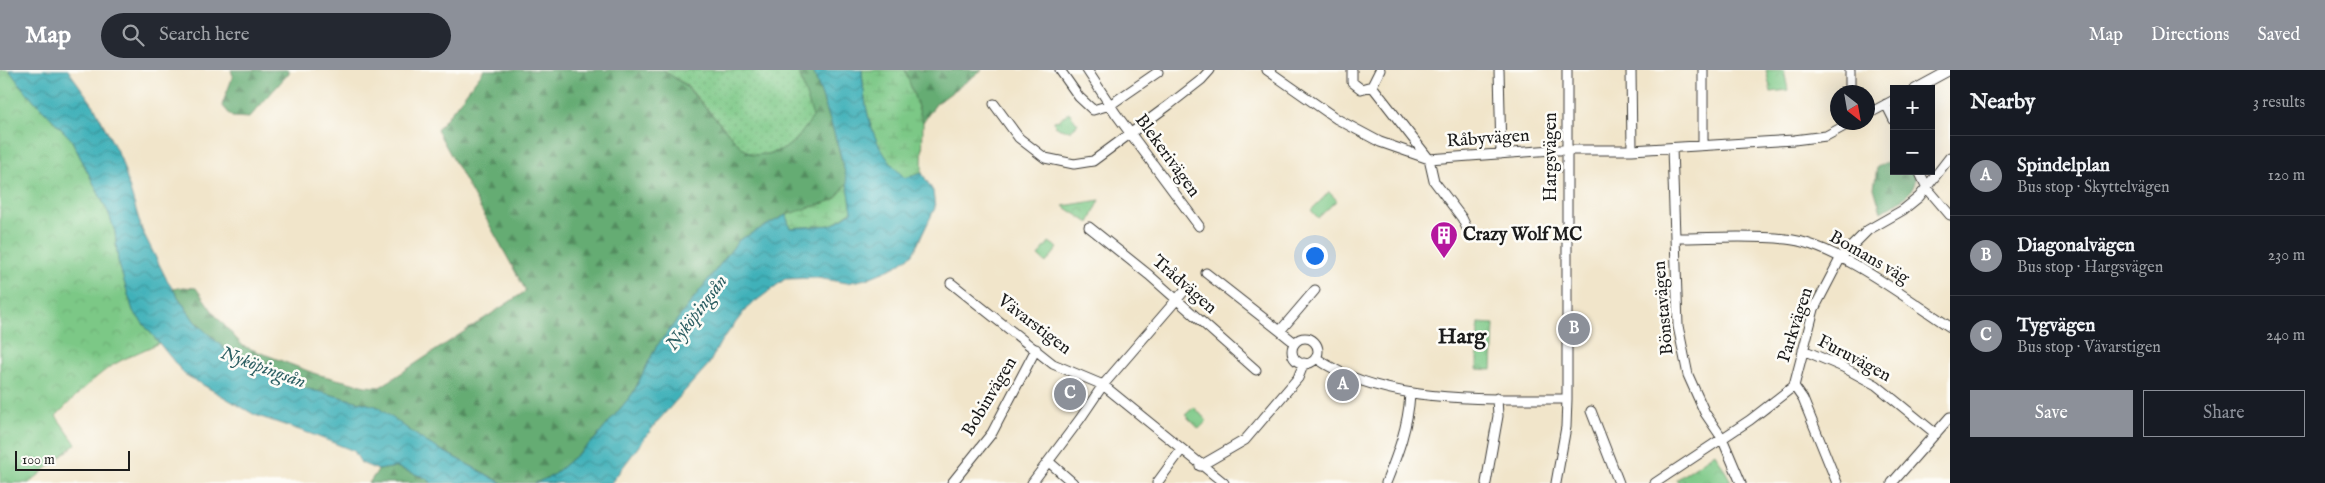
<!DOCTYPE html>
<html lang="en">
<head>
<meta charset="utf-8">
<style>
  body { margin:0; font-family:"IM FELL English",serif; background:#242831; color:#f1f3f6 }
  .controls { position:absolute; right:15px; top:15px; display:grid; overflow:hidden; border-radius:0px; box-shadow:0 5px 20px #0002 }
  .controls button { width:45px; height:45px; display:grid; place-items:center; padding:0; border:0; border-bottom:1px solid #363941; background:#171b24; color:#f1f3f6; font:25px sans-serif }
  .compass { position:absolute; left:1830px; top:15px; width:45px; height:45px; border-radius:50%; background:#171b24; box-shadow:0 5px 20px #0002; rotate:149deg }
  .scale { position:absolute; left:15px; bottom:12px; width:115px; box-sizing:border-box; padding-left:5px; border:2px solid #1c1c1c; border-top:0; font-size:14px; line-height:18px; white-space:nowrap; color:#1c1c1c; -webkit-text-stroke:4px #fdfcf7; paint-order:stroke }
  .you { position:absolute; left:1314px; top:185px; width:18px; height:18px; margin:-12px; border:4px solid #fff; border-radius:50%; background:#1a73e8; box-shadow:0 0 0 8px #1a73e833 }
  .badge { display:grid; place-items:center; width:32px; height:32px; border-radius:50%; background:#8c9099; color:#fff; font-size:16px; font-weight:700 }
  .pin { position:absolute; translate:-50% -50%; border:2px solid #fff; box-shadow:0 1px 5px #0006 }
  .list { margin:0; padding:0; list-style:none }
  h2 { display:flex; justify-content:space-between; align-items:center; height:65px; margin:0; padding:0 20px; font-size:21px }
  h2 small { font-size:16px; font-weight:400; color:#9ea1a6 }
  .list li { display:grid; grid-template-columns:32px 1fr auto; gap:15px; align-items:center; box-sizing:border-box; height:80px; padding:0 20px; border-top:1px solid #363941 }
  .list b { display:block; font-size:19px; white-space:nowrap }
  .list p { margin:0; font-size:16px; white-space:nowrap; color:#9ea1a6 }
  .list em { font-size:16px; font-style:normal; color:#9ea1a6 }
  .actions { display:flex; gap:10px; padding:15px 20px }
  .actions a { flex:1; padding:11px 0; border:1px solid #8c9099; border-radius:0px; text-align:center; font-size:18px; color:#8c9099 }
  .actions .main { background:#8c9099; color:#fff }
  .icon { flex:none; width:28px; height:28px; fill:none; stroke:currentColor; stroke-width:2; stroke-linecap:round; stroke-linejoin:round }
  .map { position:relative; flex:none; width:1950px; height:413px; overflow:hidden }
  header { display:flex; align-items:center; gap:30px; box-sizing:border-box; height:70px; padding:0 25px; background:#8c9099; color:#fff }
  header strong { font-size:24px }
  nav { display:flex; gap:28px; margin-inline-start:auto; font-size:18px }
  .search { width:350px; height:45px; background:#242831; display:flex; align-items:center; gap:12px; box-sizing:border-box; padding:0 18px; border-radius:28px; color:#9ea1a6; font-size:19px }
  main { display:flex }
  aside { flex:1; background:#171b24 }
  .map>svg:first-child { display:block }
</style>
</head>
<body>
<header>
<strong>Map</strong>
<div class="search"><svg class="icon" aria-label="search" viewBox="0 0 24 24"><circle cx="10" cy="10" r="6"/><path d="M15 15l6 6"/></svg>Search here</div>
<nav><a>Map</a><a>Directions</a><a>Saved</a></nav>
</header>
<main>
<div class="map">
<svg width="1950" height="413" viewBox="0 0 1950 413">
  <defs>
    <pattern id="grass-dots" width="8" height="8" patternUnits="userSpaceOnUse" patternTransform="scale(1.25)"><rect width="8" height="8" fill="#7cc886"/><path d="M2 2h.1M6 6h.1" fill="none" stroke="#6bab73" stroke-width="1.8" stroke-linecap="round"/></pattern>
    <pattern id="forest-firs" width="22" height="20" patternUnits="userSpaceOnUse" patternTransform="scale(1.25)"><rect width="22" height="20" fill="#65ac73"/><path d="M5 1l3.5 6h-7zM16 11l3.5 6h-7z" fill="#528b5e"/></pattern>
    <pattern id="wetland-marsh" width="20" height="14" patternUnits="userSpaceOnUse" patternTransform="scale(1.25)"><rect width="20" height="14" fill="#7cc886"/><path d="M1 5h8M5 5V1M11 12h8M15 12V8" fill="none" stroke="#6bab73"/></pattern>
    <pattern id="park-crowns" width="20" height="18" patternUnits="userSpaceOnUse" patternTransform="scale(1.25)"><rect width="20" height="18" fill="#7cc886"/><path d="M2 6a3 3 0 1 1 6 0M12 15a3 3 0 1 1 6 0" fill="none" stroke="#6bab73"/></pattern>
    <pattern id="water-waves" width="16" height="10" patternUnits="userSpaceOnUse" patternTransform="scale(1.25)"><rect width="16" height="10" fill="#41b1b9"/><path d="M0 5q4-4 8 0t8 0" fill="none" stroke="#368f96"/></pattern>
  </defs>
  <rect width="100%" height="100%" fill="#fdfcf7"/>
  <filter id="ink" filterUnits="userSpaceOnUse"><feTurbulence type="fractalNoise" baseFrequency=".02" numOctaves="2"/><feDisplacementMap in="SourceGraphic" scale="10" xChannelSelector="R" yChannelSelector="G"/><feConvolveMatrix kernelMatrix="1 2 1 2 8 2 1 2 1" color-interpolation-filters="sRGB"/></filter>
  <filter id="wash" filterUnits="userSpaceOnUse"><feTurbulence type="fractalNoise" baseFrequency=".0096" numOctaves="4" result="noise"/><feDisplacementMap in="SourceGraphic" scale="20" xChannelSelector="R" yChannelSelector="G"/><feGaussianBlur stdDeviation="1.12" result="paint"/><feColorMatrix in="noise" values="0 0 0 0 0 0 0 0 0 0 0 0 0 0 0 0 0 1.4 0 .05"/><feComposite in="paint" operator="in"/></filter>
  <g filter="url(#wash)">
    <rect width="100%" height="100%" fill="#f1e5ca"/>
    <path fill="url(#grass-dots)" stroke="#4c7251" d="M663 0H798L814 47 797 69 784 79 768 84 753 85 741 77 686 15Z"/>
    <path fill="url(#forest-firs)" stroke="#406448" d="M231 0H289V3L249 48 232 47 222 35 233 6Z
      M484 0H663L685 15 741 77 753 85 768 84 784 79 797 69 813 47 798 0H813L832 56 848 113 834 130 786 145 739 170 656 277 633 323 596 368 552 406 535 413H503L426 372 376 336 296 316 238 291 195 252 173 219 183 217 196 218 216 246 243 276 316 304 365 316 380 317 526 221 437 60Z
      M905 0H982L936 34 923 52Z
      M1894 88V101H1914C1921 123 1896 133 1881 142L1874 118 1877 97Z
      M396 397 426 408 432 413H369L378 400Z"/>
    <path fill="url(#wetland-marsh)" stroke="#4c7251" d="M862 0H905L923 52 922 103 905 109C872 78 865 45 862 0Z
      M848 113 852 141 832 155 790 158 786 145 834 130Z"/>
    <path fill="url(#park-crowns)" stroke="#4c7251" d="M0 0H9L24 20 71 69 109 144 115 162 118 191 133 241 159 273C142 281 123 288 107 299 88 313 72 330 56 346L76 374 29 413H0Z
      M1766 0H1784L1788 20 1771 22Z
      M1069 42 1078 54 1070 61 1060 59 1055 56 1054 51 1059 50Z
      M1329 122 1337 130 1318 148 1311 140Z
      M1100 130 1089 153 1063 136Z
      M1049 172 1058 178 1046 193 1038 186Z
      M1478 253 1494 254 1492 300 1477 299Z
      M1194 337 1207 351 1199 359 1185 345Z
      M1715 383 1732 413H1678L1676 410Z"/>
    <path fill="url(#water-waves)" stroke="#2e666a" d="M9 0H68L94 36 121 89 142 160 168 212 195 252 238 291 296 316 376 336 426 372 502 413H432L426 408 396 397 378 400 361 393 354 381 311 364 255 345 184 304 133 241 118 191 115 162 109 144 71 69 24 20Z
      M813 0H862C865 44 872 78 905 108L922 103 933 121 935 138 913 184 895 197 866 209 847 213 817 208 785 209 747 238 720 273 709 294 657 352 611 413H535L552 406 596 368 633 323 656 277 739 170 786 145 790 158 832 155 852 142C846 93 829 46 813 0Z"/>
  </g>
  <g filter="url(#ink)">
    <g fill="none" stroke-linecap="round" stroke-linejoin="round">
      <g stroke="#3c3a36" stroke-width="11">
        <path id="minor" d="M1060 0 1079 27 1093 40 1110 35 1158 2
          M1087 0 1116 44 1199 156
          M1267 0 1337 49 1380 72 1429 89 1553 80H1632L1794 70 1826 66 1852 52
          M1352 0V12L1361 19 1372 16 1380 0
          M1499 0 1501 84
          M1631 0 1632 80
          M1850 0V22
          M1372 16 1429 89 1434 111 1462 148 1471 167
          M1915 19 1950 0
          M994 34 1019 68 1045 88 1074 94 1093 91 1169 35 1201 10 1210 0
          M1886 34 1894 50
          M1868 44 1894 30
          M1703 74V0
          M1672 78 1678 256 1688 305 1705 343 1722 368 1741 413
          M1919 101 1927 118 1950 145
          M1089 157 1149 205 1256 300
          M1675 168C1712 168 1750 165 1786 169 1835 173 1907 229 1950 257
          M1206 203 1280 261 1315 220
          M951 213 1053 294 1103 315 1224 413
          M1280 261 1295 273
          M1292 281a13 13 0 1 1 26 0a13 13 0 1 1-26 0Z
          M1803 280 1843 297 1876 315 1936 364
          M1316 288C1385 336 1487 328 1567 329
          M1794 316 1803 329 1837 413
          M1591 341 1619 413
          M1049 392 1073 413
          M1200 396 1245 370 1298 308 1304 293
          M952 413 992 363 1036 279
          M1032 413 1080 349 1103 315 1185 220
          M1157 413 1182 379
          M1386 413C1398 383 1408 357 1410 324
          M1486 413 1498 346 1497 328
          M1556 413 1566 357 1567 329V0
          M1655 413 1750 350 1794 316 1814 239 1841 187 1868 160 1903 140 1919 127 1950 87
          M1892 413 1950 347"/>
      </g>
      <use href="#minor" stroke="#fff" stroke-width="9"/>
    </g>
  </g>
  <defs>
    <g id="building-pin" transform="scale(1.4375)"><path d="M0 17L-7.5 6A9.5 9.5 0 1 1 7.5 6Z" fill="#b5179e" stroke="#fdfcf7"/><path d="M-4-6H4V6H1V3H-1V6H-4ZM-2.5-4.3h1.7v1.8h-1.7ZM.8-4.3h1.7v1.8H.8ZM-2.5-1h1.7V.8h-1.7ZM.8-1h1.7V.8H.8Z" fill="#fff"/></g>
  </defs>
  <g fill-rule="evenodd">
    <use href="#building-pin" x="1444" y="165"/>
  </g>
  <g text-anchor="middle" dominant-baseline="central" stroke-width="5" stroke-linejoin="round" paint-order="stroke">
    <g font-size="18" fill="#1c1c1c" stroke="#fdfcf7">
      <text transform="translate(1488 69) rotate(-4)">Råbyvägen</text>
      <text transform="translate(1167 86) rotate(54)">Blekerivägen</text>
      <text transform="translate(1551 87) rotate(-90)">Hargsvägen</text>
      <text transform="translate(1869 188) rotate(30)">Bomans väg</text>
      <text transform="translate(1184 215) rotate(41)">Trådvägen</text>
      <text transform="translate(1664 238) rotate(-95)">Bönstavägen</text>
      <text transform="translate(1034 255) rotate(37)">Vävarstigen</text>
      <text transform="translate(1796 255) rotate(-72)">Parkvägen</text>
      <text transform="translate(1854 289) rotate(28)">Furuvägen</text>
      <text transform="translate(990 327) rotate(-59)">Bobinvägen</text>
    </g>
    <g font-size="18" font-weight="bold" fill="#1c1c1c" stroke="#fdfcf7" text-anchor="start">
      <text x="1463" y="165">Crazy Wolf MC</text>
    </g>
    <g font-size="19" font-style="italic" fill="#2d5f63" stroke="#fdfcf7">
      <text transform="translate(697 243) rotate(-53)">Nyköpingsån</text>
      <text transform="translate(263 298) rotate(20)">Nyköpingsån</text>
    </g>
    <g font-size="22" font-weight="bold" fill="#1c1c1c" stroke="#fdfcf7">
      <text x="1462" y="267">Harg</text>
    </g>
  </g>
</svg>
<div class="controls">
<button>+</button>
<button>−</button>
</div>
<svg class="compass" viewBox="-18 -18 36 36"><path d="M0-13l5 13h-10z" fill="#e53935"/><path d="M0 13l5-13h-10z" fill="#9ea1a6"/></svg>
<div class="scale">100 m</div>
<div class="you"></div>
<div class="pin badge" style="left:1343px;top:315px">A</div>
<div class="pin badge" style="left:1574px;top:259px">B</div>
<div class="pin badge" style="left:1070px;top:324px">C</div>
</div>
<aside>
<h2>Nearby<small>3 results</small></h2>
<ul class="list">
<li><span class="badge">A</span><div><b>Spindelplan</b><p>Bus stop · Skyttelvägen</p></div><em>120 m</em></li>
<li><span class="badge">B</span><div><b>Diagonalvägen</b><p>Bus stop · Hargsvägen</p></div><em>230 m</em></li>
<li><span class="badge">C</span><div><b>Tygvägen</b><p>Bus stop · Vävarstigen</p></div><em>240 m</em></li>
</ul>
<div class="actions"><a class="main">Save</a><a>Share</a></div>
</aside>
</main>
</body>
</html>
